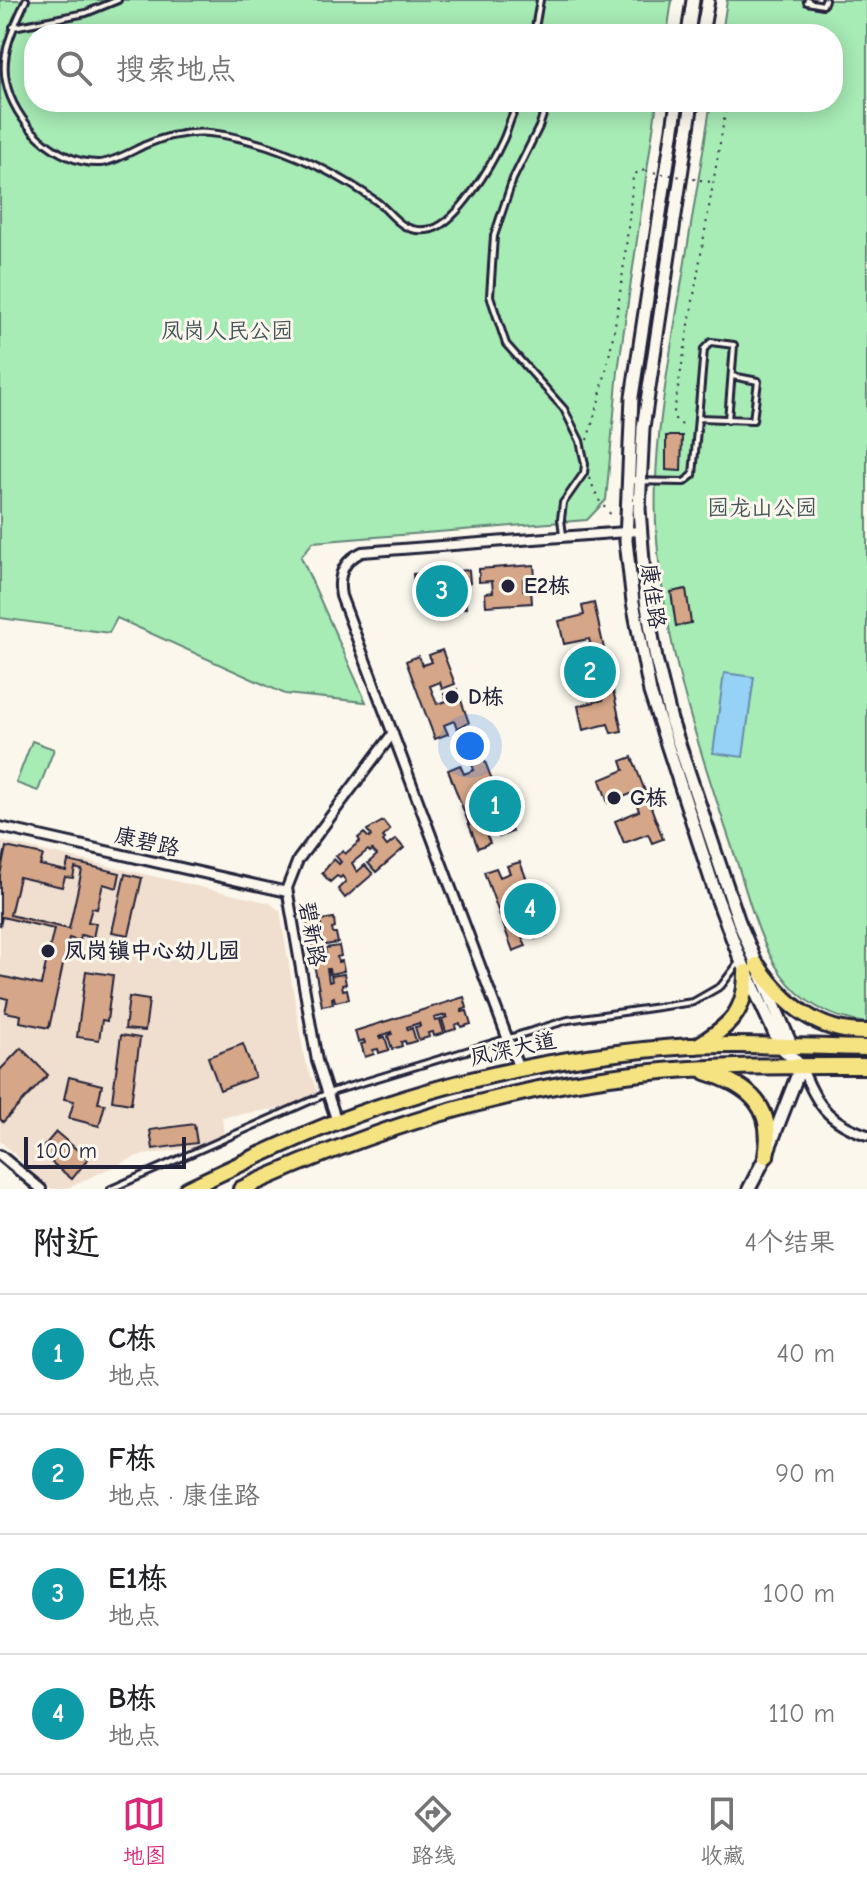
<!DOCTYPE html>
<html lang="zh">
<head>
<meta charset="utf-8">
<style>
  body { margin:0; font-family:"Comic Neue","LXGW WenKai TC",sans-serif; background:#f2f2f2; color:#202124 }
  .scale { position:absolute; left:24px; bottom:20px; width:162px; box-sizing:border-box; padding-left:8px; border:4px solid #22223b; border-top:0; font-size:22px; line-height:28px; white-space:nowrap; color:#22223b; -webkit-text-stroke:6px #fbf7ec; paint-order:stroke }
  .you { position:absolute; left:470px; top:746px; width:28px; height:28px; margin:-20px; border:6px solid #fff; border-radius:50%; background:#1a73e8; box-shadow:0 0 0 12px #1a73e833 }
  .badge { display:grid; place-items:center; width:52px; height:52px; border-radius:50%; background:#db2777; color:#fff; font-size:26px; font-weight:700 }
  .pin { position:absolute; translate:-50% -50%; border:4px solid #fff; box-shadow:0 2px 8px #0006 }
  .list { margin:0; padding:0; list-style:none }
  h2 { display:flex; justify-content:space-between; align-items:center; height:104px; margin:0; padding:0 32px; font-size:34px }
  h2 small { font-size:26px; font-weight:400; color:#757577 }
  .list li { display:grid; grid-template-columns:52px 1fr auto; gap:24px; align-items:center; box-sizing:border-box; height:120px; padding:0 32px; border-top:2px solid #e0e0e0 }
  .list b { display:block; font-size:30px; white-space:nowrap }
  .list p { margin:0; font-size:26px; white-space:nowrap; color:#757577 }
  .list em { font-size:26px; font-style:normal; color:#757577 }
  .icon { flex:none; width:44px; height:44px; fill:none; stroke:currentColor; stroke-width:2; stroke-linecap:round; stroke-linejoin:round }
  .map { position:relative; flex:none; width:867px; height:1189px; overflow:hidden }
  .search { position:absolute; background:#fff; box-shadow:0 4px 20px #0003; left:24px; right:24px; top:24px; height:88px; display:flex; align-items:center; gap:20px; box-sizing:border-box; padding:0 28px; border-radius:32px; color:#757577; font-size:30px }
  .sheet { height:584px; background:#fff }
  nav { display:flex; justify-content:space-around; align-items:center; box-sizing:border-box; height:112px; border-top:2px solid #e0e0e0; background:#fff; font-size:22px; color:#757577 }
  nav a { display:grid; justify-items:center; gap:4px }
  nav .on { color:#db2777 }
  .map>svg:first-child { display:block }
</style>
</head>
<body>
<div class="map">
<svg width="867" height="1189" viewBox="0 0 867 1189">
  <rect width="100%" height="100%" fill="#fbf7ec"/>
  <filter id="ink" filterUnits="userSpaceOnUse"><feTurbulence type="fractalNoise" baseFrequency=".0125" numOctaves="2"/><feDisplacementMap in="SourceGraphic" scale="16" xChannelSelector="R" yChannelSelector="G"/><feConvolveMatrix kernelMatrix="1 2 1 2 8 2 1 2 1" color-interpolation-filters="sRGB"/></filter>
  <g filter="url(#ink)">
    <path fill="#f0dfce" d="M0 841 270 903 280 911 305 1062 318 1093 281 1108 222 1117 225 1143 137 1156 65 1189H51L0 1141Z"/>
    <path fill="#a7ebb5" stroke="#648678" stroke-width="2" d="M0 0H672L667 34H34V102H657L618 371 606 500 587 520 313 542 301 557 366 702 285 694 117 618 109 633 0 618Z
      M727 0H867V1023C772 1011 760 933 735 856 700 752 665 650 657 540 651 466 664 390 676 317 688 245 699 174 711 102H833V34H722Z
      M32 741 54 749 38 791 16 783Z"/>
    <path fill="#96d2f6" stroke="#688cab" stroke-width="2" d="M724 673 754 677 743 757 713 753Z"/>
    <path fill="#d6a688" stroke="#22223b" stroke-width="2" fill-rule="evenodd" d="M666 436H682L681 471 666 470Z
      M534 565 535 578 523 579V590L531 589 532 603 486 606 485 593 493 592 492 581 479 582V569Z
      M469 570 470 583 457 584 458 595H465L466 608 421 611 420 598 427 597 426 586 414 587 413 574Z
      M686 589 691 623 676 626 671 592Z
      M594 603 622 731 611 733 608 724 583 730 578 706 603 700 599 681 574 687 568 663 594 658 589 639 564 644 559 621 584 615 582 606Z
      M442 650 455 684 442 689 440 682 430 686 437 704 447 701 444 694 457 689 469 723 457 728 454 721 444 725 448 734 435 739 406 661 418 656 422 665 432 662 429 655Z
      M632 757 663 839 652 843 648 834 624 843 615 821 639 811 633 793 608 803 600 780 624 770 621 761Z
      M484 759 497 793 485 798 482 791 472 795 479 813 489 809 486 803 499 798 512 832 499 837 497 830 486 834 490 843 478 848 448 770 460 765 464 774 474 770 472 764Z
      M383 821 390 830 383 837 385 839 383 841 387 846 396 839 404 848 376 872 368 863 377 855 372 850 370 852 368 850 352 863 357 872 365 865 373 874 345 898 338 889 346 881 342 876 340 878 337 876 330 882 322 873 334 859 339 864 341 862 336 856 343 851 345 854 360 841 358 838 364 833 369 838 371 836 367 830Z
      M6 847 43 855 40 865 66 871 68 861 120 873 117 888 103 884 97 909 92 908 88 922 96 923 93 938 81 935 79 941 69 938 49 1028 20 1022 21 1015 5 1012 8 999 0 997V976L41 985 54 929 2 917 0 926V875ZM75 868 82 870 69 929 10 915 19 877 62 887 65 877 73 878Z
      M520 862 533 896 520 901 518 894 508 898 514 916 525 912 522 905 534 901 547 935 535 939 532 933 522 937 526 946 513 951 484 872 496 868 500 877 510 873 507 866Z
      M125 874 142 878 129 935 112 932Z
      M334 918 335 928 332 929 333 933H336L338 943 325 945 324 941H321L324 954 326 953 325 948 339 946 341 956 337 957 338 962 342 961 344 971 330 974 329 969H327L329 982 332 981 331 976 344 974 346 984 342 985 343 990 347 989 349 999 335 1002 334 997 332 998 333 1004 322 1006 306 922 317 919 318 925H321L320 920Z
      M86 971 113 975 107 1021 102 1020 99 1040 77 1037Z
      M129 997 149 1000 145 1031 125 1029Z
      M464 997 467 1008 462 1010V1012L467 1011 471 1024 461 1027 460 1023 455 1025 456 1029 446 1032 442 1019 447 1017 446 1015 434 1018 435 1021 440 1020 444 1033 434 1036 433 1032 428 1033 429 1037 419 1040 415 1027 420 1026 419 1023 407 1027 408 1030 412 1028 416 1041 406 1044 405 1041 401 1042 402 1046 392 1049 388 1036 392 1034V1032L380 1036V1038L385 1037 389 1050 379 1053 378 1049 373 1050 374 1054 365 1057 361 1044 365 1043 364 1040 358 1042 355 1031Z
      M121 1035 140 1038 131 1104 112 1101Z
      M243 1044 255 1077 220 1090 208 1057Z
      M21 1048 48 1075 3 1122 0 1119V1070Z
      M69 1077 102 1085 98 1103 105 1104 99 1126 69 1118 74 1101 64 1099Z
      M194 1124 197 1143 153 1149 150 1130Z
      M56 1132 88 1159 72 1179 39 1152Z"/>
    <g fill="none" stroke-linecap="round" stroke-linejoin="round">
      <g stroke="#22223b" stroke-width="10">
        <path id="service" d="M26 0C15 24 0 53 6 81 13 121 57 165 100 163 114 162 132 151 145 145 192 125 221 132 268 146 306 159 344 178 376 201 386 208 393 219 403 225 412 231 423 231 432 229 458 222 492 164 503 140 509 128 511 112 520 102
          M808 0 807 2 823 5 825 0
          M13 27 86 13 118 0
          M534 34 540 0
          M538 102 543 115 539 127 513 179 494 236 490 296 506 344 564 409 580 441 585 464 584 473 563 503 561 519 563 535
          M699 418 753 420 758 381 732 376
          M629 481 684 482 693 475 704 349 711 342 734 345 728 420
          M111 1189 328 1093 568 1020 693 1002 721 986 740 961"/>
      </g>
      <g stroke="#22223b" stroke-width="14">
        <path id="minor" d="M0 827 287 892
          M800 1064C817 1103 825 1121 867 1135
          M519 1069 341 596C337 575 343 561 362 552L639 531
          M337 1122 317 1061 287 888 298 860 393 733
          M0 1155 41 1189"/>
      </g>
      <g stroke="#22223b" stroke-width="17">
        <path id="tertiary" d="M688 34 693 0
          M702 34 708 0
          M677 102 632 397 626 541 633 602 650 692 717 898 739 956 781 1047 801 1066 766 1156 749 1189
          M692 102 643 428 639 509 646 600 656 659 671 720 739 922 792 1047"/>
      </g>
      <g stroke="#22223b" stroke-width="20">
        <path id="primary" d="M757 965C784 1004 818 1033 867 1032
          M697 1046C729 1026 746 1013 746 972
          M706 1072C750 1086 775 1107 766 1156
          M187 1189C236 1166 285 1142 336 1122 450 1079 570 1054 691 1046 749 1043 808 1047 867 1048
          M241 1189C370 1130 501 1088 642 1073 717 1065 792 1066 867 1066"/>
      </g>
      <path stroke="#22223b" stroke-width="2" stroke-dasharray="2 6" stroke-linecap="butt" d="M700 180 711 182
        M682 425 675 419 674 412 727 102
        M587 440C615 355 625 265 633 176L640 170 646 171
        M589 478 600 502 613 517"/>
      <use href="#service" stroke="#fbf7ec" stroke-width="4"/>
      <use href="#minor" stroke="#fbf7ec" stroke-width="8"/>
      <use href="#tertiary" stroke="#fbf7ec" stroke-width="11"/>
      <use href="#primary" stroke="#f5e382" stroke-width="14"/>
      <path stroke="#22223b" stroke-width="2" stroke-dasharray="2 6" stroke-linecap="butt" d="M646 171 700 180"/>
    </g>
  </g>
  <g fill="#22223b" stroke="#fbf7ec" stroke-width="3">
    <circle cx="508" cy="586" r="8"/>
    <circle cx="452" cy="697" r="8"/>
    <circle cx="614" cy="798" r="8"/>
    <circle cx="48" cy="951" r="8"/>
  </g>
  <g text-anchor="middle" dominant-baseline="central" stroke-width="6" stroke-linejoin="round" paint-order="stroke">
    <g font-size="22" fill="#43545a" stroke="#fbf7ec">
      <text x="227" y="331">凤岗人民公园</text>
      <text x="762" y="508">园龙山公园</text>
    </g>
    <g font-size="22" font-weight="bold" fill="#22223b" stroke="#fbf7ec" text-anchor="start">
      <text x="524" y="586">E2栋</text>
      <text x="468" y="697">D栋</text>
      <text x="630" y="798">G栋</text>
      <text x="64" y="951">凤岗镇中心幼儿园</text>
    </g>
    <g font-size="22" fill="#22223b" stroke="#fbf7ec">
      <text transform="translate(653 596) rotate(82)">康佳路</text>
      <text transform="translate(147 842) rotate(13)">康碧路</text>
      <text transform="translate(312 934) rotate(80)">碧新路</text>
      <text transform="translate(513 1049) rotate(-12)">凤深大道</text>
    </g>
  </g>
</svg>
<div class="scale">100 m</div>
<div class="you"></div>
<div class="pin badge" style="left:495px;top:806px;background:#0f9aa8">1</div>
<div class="pin badge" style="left:590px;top:672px;background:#0f9aa8">2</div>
<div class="pin badge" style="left:442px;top:591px;background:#0f9aa8">3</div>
<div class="pin badge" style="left:530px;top:909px;background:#0f9aa8">4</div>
<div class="search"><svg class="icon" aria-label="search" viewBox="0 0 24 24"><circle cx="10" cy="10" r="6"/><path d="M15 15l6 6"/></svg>搜索地点</div>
</div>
<section class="sheet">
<h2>附近<small>4个结果</small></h2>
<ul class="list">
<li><span class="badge" style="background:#0f9aa8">1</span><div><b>C栋</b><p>地点</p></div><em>40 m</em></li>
<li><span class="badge" style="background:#0f9aa8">2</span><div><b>F栋</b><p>地点 · 康佳路</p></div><em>90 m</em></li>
<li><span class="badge" style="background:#0f9aa8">3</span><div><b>E1栋</b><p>地点</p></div><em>100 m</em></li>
<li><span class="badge" style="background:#0f9aa8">4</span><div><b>B栋</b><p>地点</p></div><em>110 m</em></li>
</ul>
</section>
<nav>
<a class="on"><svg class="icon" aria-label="map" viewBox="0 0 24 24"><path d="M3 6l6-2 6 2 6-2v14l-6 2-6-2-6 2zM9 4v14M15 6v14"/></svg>地图</a>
<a><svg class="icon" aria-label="directions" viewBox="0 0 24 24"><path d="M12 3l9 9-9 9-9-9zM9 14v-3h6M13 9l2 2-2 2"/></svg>路线</a>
<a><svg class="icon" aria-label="saved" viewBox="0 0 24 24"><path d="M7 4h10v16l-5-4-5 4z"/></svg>收藏</a>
</nav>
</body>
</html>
